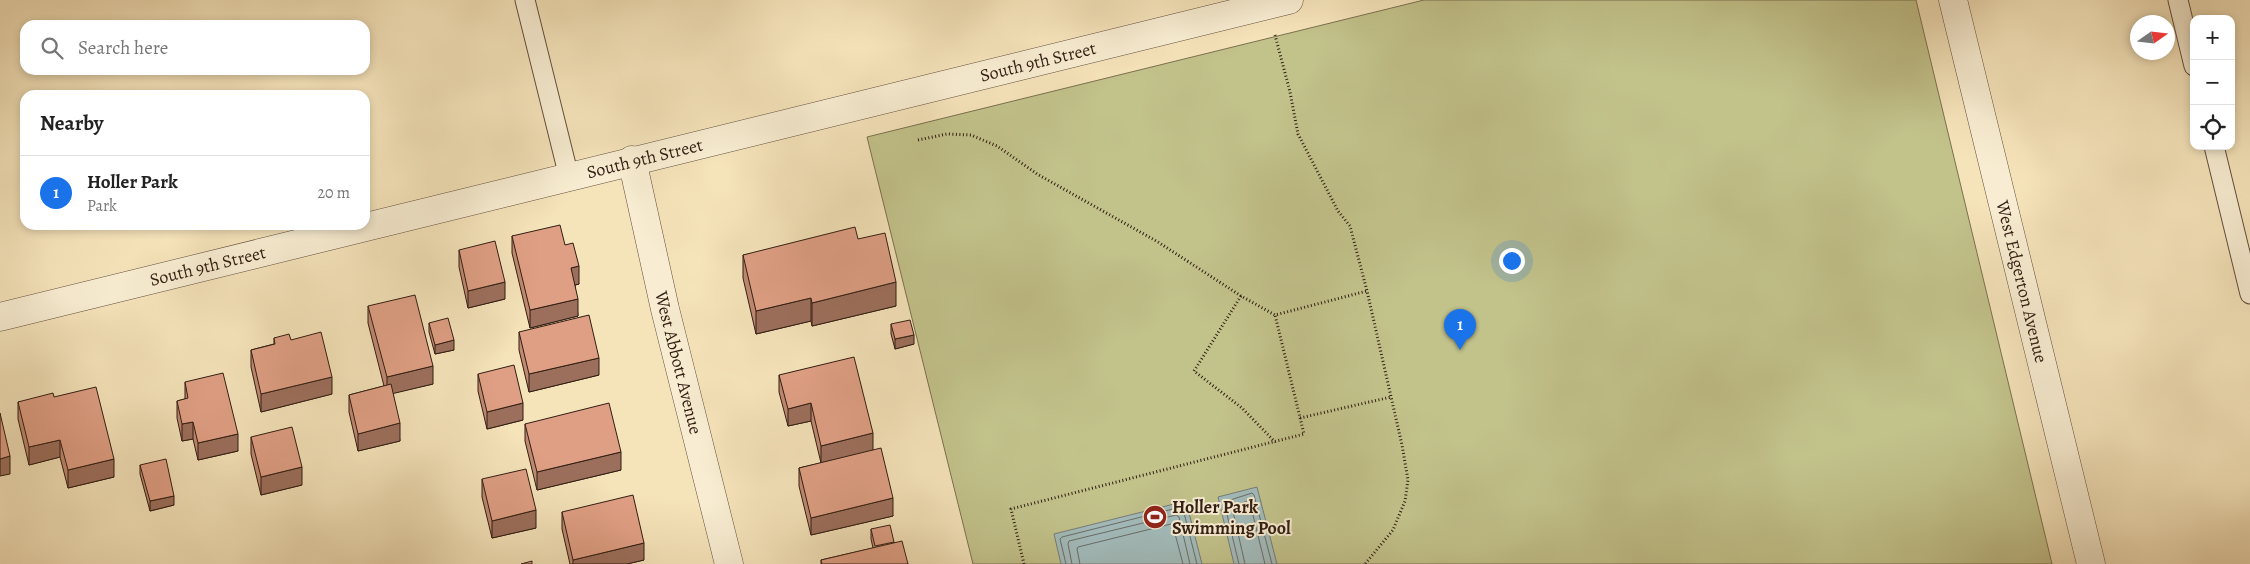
<!DOCTYPE html>
<html lang="en">
<head>
<meta charset="utf-8">
<style>
  body { margin:0; font-family:Alegreya,serif; background:#f2f2f2; color:#222 }
  .controls { position:absolute; right:15px; top:15px; display:grid; overflow:hidden; border-radius:10px; box-shadow:0 2px 8px #0003 }
  .controls button { width:45px; height:45px; display:grid; place-items:center; padding:0; border:0; border-bottom:1px solid #e0e0e0; background:#fff; color:#222; font:25px sans-serif }
  .compass { position:absolute; left:2130px; top:15px; width:45px; height:45px; border-radius:50%; background:#fff; box-shadow:0 2px 8px #0003; rotate:76deg }
  .you { position:absolute; left:1511px; top:260px; width:18px; height:18px; margin:-12px; border:4px solid #fff; border-radius:50%; background:#1a73e8; box-shadow:0 0 0 8px #1a73e833 }
  .badge { display:grid; place-items:center; width:32px; height:32px; border-radius:50%; background:#1a73e8; color:#fff; font-size:16px; font-weight:700 }
  .pin { position:absolute; translate:-50% -41px; filter:drop-shadow(0 1px 2px #0008) }
  .pin::after { content:''; position:absolute; top:26px; width:18px; height:15px; background:inherit; clip-path:polygon(0 0,100% 0,50% 100%) }
  .list { margin:0; padding:0; list-style:none }
  h2 { display:flex; justify-content:space-between; align-items:center; height:65px; margin:0; padding:0 20px; font-size:21px }
  h2 small { font-size:16px; font-weight:400; color:#767676 }
  .list li { display:grid; grid-template-columns:32px 1fr auto; gap:15px; align-items:center; box-sizing:border-box; height:75px; padding:0 20px; border-top:1px solid #e0e0e0 }
  .list b { display:block; font-size:19px; white-space:nowrap }
  .list p { margin:0; font-size:16px; white-space:nowrap; color:#767676 }
  .list em { font-size:16px; font-style:normal; color:#767676 }
  .icon { flex:none; width:28px; height:28px; fill:none; stroke:currentColor; stroke-width:2; stroke-linecap:round; stroke-linejoin:round }
  .map { position:relative; flex:none; width:2250px; height:564px; overflow:hidden }
  .search { position:absolute; background:#fff; box-shadow:0 2px 8px #0003; left:20px; top:20px; width:350px; height:55px; display:flex; align-items:center; gap:12px; box-sizing:border-box; padding:0 18px; border-radius:15px; color:#767676; font-size:19px }
  .panel { position:absolute; background:#fff; box-shadow:0 2px 8px #0003; left:20px; top:90px; width:350px; height:140px; border-radius:15px }
  .map>svg:first-child { display:block }
</style>
</head>
<body>
<div class="map">
<svg width="2250" height="564" viewBox="0 0 2250 564">
  <rect width="100%" height="100%" fill="#f5e3ba"/>
  <filter id="stains"><feTurbulence type="fractalNoise" baseFrequency=".004" numOctaves="4"/><feColorMatrix values="0 0 0 0 .2 0 0 0 0 .09 0 0 0 0 .02 0 0 0 .5 -.17"/></filter>
  <radialGradient id="worn" r=".72"><stop offset=".6" stop-color="#630" stop-opacity="0"/><stop offset="1" stop-color="#630" stop-opacity=".3"/></radialGradient>
  <path fill="#c2c28b" stroke="#7a704f" d="M1424 0H1916L2052 564H973L867 137Z"/>
  <path fill="#a2bbbb" stroke="#757c78" d="M1257 487 1277 564H1234L1218 497Z
    M1186 501 1202 564H1061L1054 534Z"/>
  <g fill="none" stroke-linecap="round" stroke-linejoin="round">
    <path stroke="#6a6c67" stroke-width="1" d="M1066 564 1060 539 1062 537 1181 507 1183 509 1197 564
      M1072 564 1068 544 1069 541 1176 515 1179 517 1190 564
      M1080 564 1077 549 1078 547 1171 524 1173 526 1183 564
      M1239 564 1224 502 1252 493 1254 495 1272 564
      M1245 564 1232 507 1247 501 1250 503 1265 564"/>
    <g stroke="#624e3d" stroke-width="21">
      <path id="service" d="M525 0 569 177
        M2178 0 2194 66
        M2214 146 2250 294"/>
    </g>
    <g stroke="#624e3d" stroke-width="29">
      <g id="minor">
        <path id="s1" d="M1953 0 2091 564"/>
        <path id="s2" d="M632 160 665 309 729 564"/>
        <path id="s3" d="M0 317 1289 0"/>
      </g>
    </g>
    <path stroke="#311d13" stroke-width="3" stroke-dasharray="1 2.5" stroke-linecap="butt" d="M1275 35 1290 92 1298 134 1338 211 1350 226 1367 291 1402 445 1408 480 1405 501 1393 530 1365 564
      M918 140 947 134 971 135 997 146 1037 174 1158 242 1241 296 1275 315 1367 291
      M1241 296 1194 371 1242 408 1275 442
      M1300 418 1391 397
      M1024 564 1011 509 1304 434 1275 315"/>
    <use href="#service" stroke="#f8edd2" stroke-width="19"/>
    <use href="#minor" stroke="#f8edd2" stroke-width="28"/>
  </g>
  <path fill="#c08972" stroke="#311d13" d="M512 236 565 245 579 284 575 285 578 316 530 328 512 253Z
    M858 239 896 306 812 326 811 321 756 334 743 278V255Z
    M459 250 505 299 468 308 459 267Z
    M368 306 433 384 393 393 400 441 358 451 349 412V395L384 386 368 323Z
    M429 323 454 350 435 354 429 332Z
    M891 324 914 344 895 349 891 334Z
    M519 332 599 375 529 392 519 350Z
    M274 338 291 340 332 394 261 412 251 367V350L274 344Z
    M478 374 523 420 487 429 478 391Z
    M779 375 873 450 893 516 811 535 799 486V468L821 463 811 421 788 426 779 392Z
    M185 382 238 451 198 460 193 439 182 441 177 418V401L185 399Z
    M54 397 114 477 68 488 60 457 29 465 18 419V402Z
    M525 424 621 470 537 490 525 441Z
    M251 437 302 485 261 495 251 454Z
    M140 465 174 505 150 511 140 474Z
    M482 479 536 528 492 538 482 497Z
    M562 512 644 560 627 564H570L562 529Z
    M871 529 894 542 908 564H821V560L873 548 871 539Z"/>
  <path fill="#9c6f5c" stroke="#311d13" d="M579 266V284L571 286V268Z
    M505 282V299L468 308V291Z
    M896 282V306L812 326V303Z
    M811 298V321L756 334V311Z
    M578 299V316L530 328V310Z
    M914 335V344L895 349V339Z
    M454 340V350L435 354V345Z
    M599 358V375L529 392V374Z
    M433 366V384L387 395V377Z
    M332 377V394L261 412V394Z
    M523 403V420L487 429V412Z
    M811 403V421L788 426V409Z
    M193 422V439L182 441V424Z
    M400 423V441L358 451V434Z
    M873 433V451L821 463V446Z
    M238 434V451L198 460V443Z
    M60 440V457L29 465V447Z
    M621 452V470L537 490V472Z
    M10 456V474L0 476V459Z
    M114 459V477L68 488V470Z
    M302 467V485L261 495V477Z
    M174 496V505L150 511V501Z
    M893 498V516L811 535V518Z
    M536 510V528L492 538V521Z
    M644 543V560L627 564H573V560Z"/>
  <path fill="#df9f84" stroke="#311d13" d="M560 225 565 245 573 243 579 266 571 268 578 299 530 310 512 236Z
    M855 227 858 239 885 233 896 282 812 303 811 298 756 311 743 255Z
    M495 241 505 282 468 291 459 250Z
    M415 295 433 366 387 377 368 306Z
    M589 315 599 358 529 374 519 332Z
    M448 318 454 340 435 345 429 323Z
    M910 320 914 335 895 339 891 324Z
    M321 332 332 377 261 394 251 350 275 344 274 338 289 334 291 340Z
    M854 357 873 433 821 446 811 403 788 409 779 375Z
    M514 365 523 403 487 412 478 374Z
    M223 373 238 434 198 443 193 422 182 424 177 401 188 398 185 382Z
    M391 384 400 423 358 434 349 395Z
    M96 387 114 459 68 470 60 440 29 447 18 402 53 393 54 397Z
    M609 403 621 452 537 472 525 424Z
    M0 413 10 456 0 459Z
    M292 427 302 467 261 477 251 437Z
    M881 448 893 498 811 518 799 468Z
    M166 459 174 496 150 501 140 465Z
    M526 469 536 510 492 521 482 479Z
    M633 495 644 543 573 560 562 512Z
    M890 525 894 542 875 546 871 529Z
    M902 541 908 564H822L821 560Z
    M532 561V564H521Z"/>
  <defs>
    <g id="stadium-disc" transform="scale(1.25)"><circle r="9.5" fill="#8f2418" stroke="#f8edd2"/><path d="M0-5a6.5 5 0 1 0 0 10a6.5 5 0 1 0 0-10ZM-3.5-1.8h7v3.6h-7Z" fill="#fff"/></g>
  </defs>
  <g fill-rule="evenodd">
    <use href="#stadium-disc" x="1155" y="517"/>
  </g>
  <g text-anchor="middle" dominant-baseline="central" stroke-width="4" stroke-linejoin="round" paint-order="stroke">
    <g font-size="18" fill="#311d13" stroke="#f8edd2">
      <text stroke="none"><textPath href="#s3" startOffset="1069">South 9th Street</textPath></text>
      <text stroke="none"><textPath href="#s3" startOffset="664">South 9th Street</textPath></text>
      <text stroke="none"><textPath href="#s3" startOffset="214">South 9th Street</textPath></text>
      <text stroke="none"><textPath href="#s1" startOffset="290">West Edgerton Avenue</textPath></text>
      <text stroke="none"><textPath href="#s2" startOffset="208">West Abbott Avenue</textPath></text>
    </g>
    <g font-size="18" font-weight="bold" fill="#311d13" stroke="#f8edd2" text-anchor="start">
      <text x="1172" y="507">Holler Park<tspan x="1172" dy="21">Swimming Pool</tspan></text>
    </g>
  </g>
  <rect width="100%" height="100%" filter="url(#stains)"/>
  <rect width="100%" height="100%" fill="url(#worn)"/>
</svg>
<div class="controls">
<button>+</button>
<button>−</button>
<button><svg class="icon" aria-label="locate" viewBox="0 0 24 24"><circle cx="12" cy="12" r="6"/><path d="M12 2v4M12 18v4M2 12h4M18 12h4"/></svg></button>
</div>
<svg class="compass" viewBox="-18 -18 36 36"><path d="M0-13l5 13h-10z" fill="#e53935"/><path d="M0 13l5-13h-10z" fill="#767676"/></svg>
<div class="you"></div>
<div class="pin badge" style="left:1460px;top:350px">1</div>
<div class="search"><svg class="icon" aria-label="search" viewBox="0 0 24 24"><circle cx="10" cy="10" r="6"/><path d="M15 15l6 6"/></svg>Search here</div>
<section class="panel">
<h2>Nearby<small></small></h2>
<ul class="list">
<li><span class="badge">1</span><div><b>Holler Park</b><p>Park</p></div><em>20 m</em></li>
</ul>
</section>
</div>
</body>
</html>
